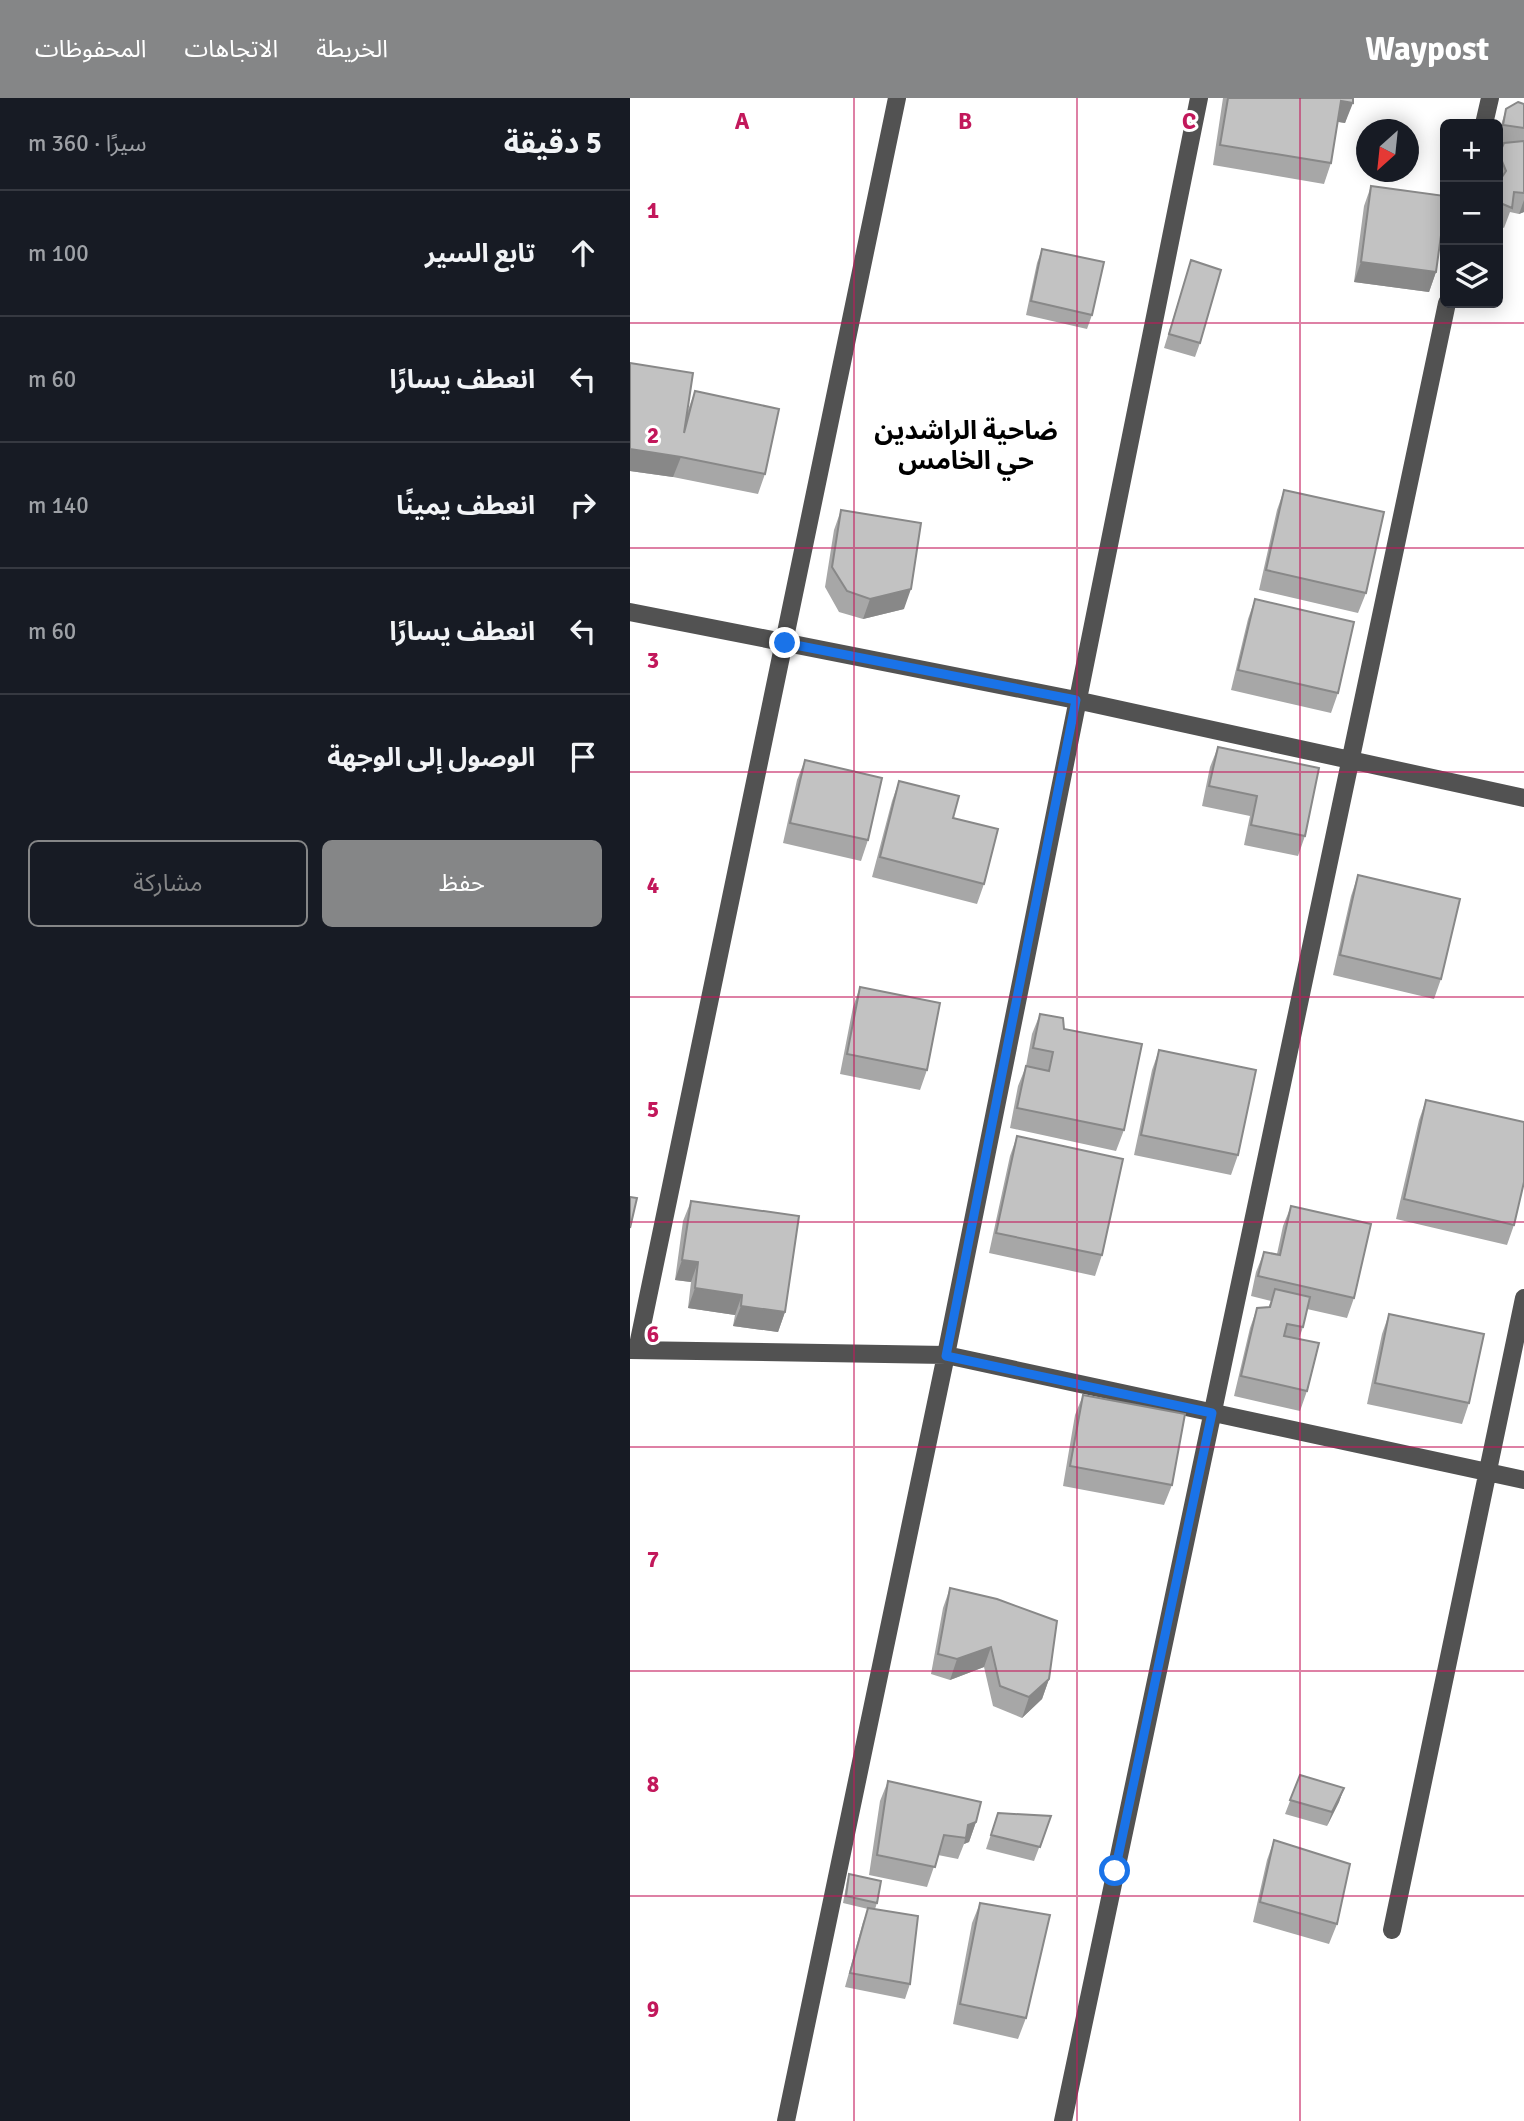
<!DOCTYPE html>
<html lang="ar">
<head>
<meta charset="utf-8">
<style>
  body { margin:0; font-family:Signika,"Noto Sans Arabic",sans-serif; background:#242831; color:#f1f3f6; direction:rtl }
  .controls { position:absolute; right:21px; top:21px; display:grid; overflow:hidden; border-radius:10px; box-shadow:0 4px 18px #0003 }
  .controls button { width:63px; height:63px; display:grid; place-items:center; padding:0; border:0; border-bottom:2px solid #363941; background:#171b24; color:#f1f3f6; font:35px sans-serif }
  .compass { position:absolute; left:726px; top:21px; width:63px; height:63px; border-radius:50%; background:#171b24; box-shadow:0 4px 18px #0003; rotate:207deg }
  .stop { position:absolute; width:21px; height:21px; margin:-16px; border:5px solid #1a73e8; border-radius:50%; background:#fff }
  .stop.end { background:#1a73e8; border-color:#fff; box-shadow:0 2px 7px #0008 }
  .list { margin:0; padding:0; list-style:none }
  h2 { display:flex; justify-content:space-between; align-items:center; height:91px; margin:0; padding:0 28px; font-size:30px }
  h2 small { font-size:23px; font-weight:400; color:#9ea1a6 }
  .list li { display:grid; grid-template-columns:46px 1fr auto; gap:21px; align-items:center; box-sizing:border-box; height:126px; padding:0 28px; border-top:2px solid #363941 }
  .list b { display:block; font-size:26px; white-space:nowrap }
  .list em { font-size:23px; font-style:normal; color:#9ea1a6 }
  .actions { display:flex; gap:14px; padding:21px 28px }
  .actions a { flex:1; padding:16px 0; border:2px solid #858687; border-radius:10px; text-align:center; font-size:24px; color:#858687 }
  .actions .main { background:#858687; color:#fff }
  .icon { flex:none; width:38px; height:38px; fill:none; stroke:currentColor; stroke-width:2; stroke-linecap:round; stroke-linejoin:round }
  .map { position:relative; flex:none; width:894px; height:2023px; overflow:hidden; direction:ltr }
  header { display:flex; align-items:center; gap:42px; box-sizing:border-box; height:98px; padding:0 35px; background:#858687; color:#fff }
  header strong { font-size:33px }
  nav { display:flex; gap:38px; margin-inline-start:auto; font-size:24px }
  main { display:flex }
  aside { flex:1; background:#171b24 }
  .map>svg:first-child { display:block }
</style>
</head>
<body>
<header>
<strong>Waypost</strong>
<nav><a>الخريطة</a><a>الاتجاهات</a><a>المحفوظات</a></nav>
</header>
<main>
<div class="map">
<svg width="894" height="2023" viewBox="0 0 894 2023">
  <rect width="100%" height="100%" fill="#fff"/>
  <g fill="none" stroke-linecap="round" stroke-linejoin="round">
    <path stroke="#525252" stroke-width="18" d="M854 26 860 0
      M0 514 446 602 894 700
      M0 1252 316 1257 894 1382
      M7 1252 267 0
      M762 1832 894 1200
      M156 2023 316 1257 569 0
      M433 2023 817 205"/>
  </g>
  <path fill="#a7a7a7" d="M593 0H723L715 25 708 24 701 65 694 86 583 67Z
    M894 6V114L889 116 880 114 874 130 868 127V58L872 48 868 47V37L876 11Z
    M741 88 806 174 799 194 724 184 734 108Z
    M412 151 462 217 457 231 396 217 407 165Z
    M561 162 570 245 565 259 534 250Z
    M0 265 58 312 65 293 135 376 128 396 43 379 0 373Z
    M654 392 736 495 728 515 629 492 647 412Z
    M211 412 274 511 233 521 209 514 195 489 204 432Z
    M625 501 708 595 701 615 601 592 618 521Z
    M588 649 675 738 668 758 614 747 620 718 572 708 580 669Z
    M175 662 238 742 231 763 153 745 167 682Z
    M269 683 354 786 347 806 242 779 262 703Z
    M728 777 811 881 804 901 703 877 721 798Z
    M230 889 297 972 290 992 210 976 223 909Z
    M410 916 434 931 494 1032 486 1053 380 1030 388 988 396 968 402 936Z
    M529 952 608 1057 601 1077 504 1057 522 972Z
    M796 1002 884 1127 877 1147 766 1121 789 1022Z
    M387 1038 472 1157 465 1178 359 1155 380 1058Z
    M61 1103 155 1214 148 1234 103 1228 105 1217 58 1210 61 1184 45 1182 53 1123Z
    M661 1108 724 1200 717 1220 677 1211 673 1229 669 1241 677 1293 670 1313 604 1298 620 1230 627 1210H638L641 1203 621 1198 626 1174 634 1154 647 1156 653 1128Z
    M759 1216 839 1305 832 1326 737 1306 752 1236Z
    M453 1297 542 1387 534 1407 433 1388 445 1317Z
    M320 1490 419 1581 412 1601 392 1620 363 1608 354 1569 320 1582 301 1576 313 1510Z
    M670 1677 714 1690 709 1704 697 1728 655 1716Z
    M258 1683 346 1724 339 1744 334 1746 328 1761 308 1757 297 1789 239 1777 250 1703Z
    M368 1715 421 1718 404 1763 356 1751Z
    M644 1742 707 1826 699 1846 623 1824 637 1762Z
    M219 1776 247 1805 245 1811 280 1886 275 1901 215 1889 233 1824 238 1811 213 1805 217 1783Z
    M350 1805 396 1920 388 1941 323 1926 342 1825Z"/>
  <path fill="#888" d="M711 3 723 5 715 25 704 23Z
    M894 102V114L889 116Z
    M731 164 806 174 799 194 724 184Z
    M0 351 51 359 43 379 0 373Z
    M281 491 274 511 233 521 240 501Z
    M52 1162 68 1164 61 1184 45 1182Z
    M65 1190 112 1197 105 1217 58 1210Z
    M111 1208 155 1214 148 1234 103 1228Z
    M361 1549 354 1569 320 1582 327 1561Z
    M419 1581 412 1601 392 1620 399 1599Z
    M714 1690 709 1704 697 1728 702 1714Z
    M346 1724 339 1744 334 1746 338 1727Z"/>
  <path fill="#c2c2c2" stroke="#888" stroke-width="2" d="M598 0H723V5L711 3 701 65 590 47Z
    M888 4 894 6V30L873 27 876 11Z
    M894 43V95L884 94 882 110 868 104V85L876 73 869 56 874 45Z
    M741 88 815 98V108L806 174 731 164Z
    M412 151 474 164 462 217 401 203Z
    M561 162 591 172 570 245 539 236Z
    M0 265 63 275 54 335 65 293 149 311 135 376 51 359 0 351Z
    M654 392 754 414 736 495 636 472Z
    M211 412 291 425 281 491 240 501 217 493 202 469Z
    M625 501 724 524 708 595 608 572Z
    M588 649 689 670 675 738 621 727 627 698 579 688Z
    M175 662 252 680 238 742 160 725Z
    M269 683 329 698 323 720 368 731 354 786 250 759Z
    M728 777 830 801 811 881 710 857Z
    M230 889 310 905 297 972 217 956Z
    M410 916 433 920 434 931 512 946 494 1032 387 1010 396 968 419 973 423 954 403 950Z
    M529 952 626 972 608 1057 511 1037Z
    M796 1002 894 1024V1084L884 1127 774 1101Z
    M387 1038 493 1061 472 1157 366 1135Z
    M0 1099 7 1100 0 1130Z
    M61 1103 169 1118 155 1214 111 1208 112 1197 65 1190 68 1164 52 1162Z
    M661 1108 741 1126 724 1200 628 1178 634 1154 650 1157Z
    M645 1191 680 1199 673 1229 657 1226 654 1238 689 1245 677 1293 611 1278 627 1210 640 1209Z
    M759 1216 854 1236 839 1305 745 1285Z
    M453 1297 555 1316 542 1387 440 1368Z
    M320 1490 367 1501 427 1523 419 1581 399 1599 370 1588 361 1549 327 1561 308 1556Z
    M670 1677 714 1690 702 1714 660 1702Z
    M258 1683 351 1704 346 1724 338 1727 336 1740 314 1737 305 1769 247 1757Z
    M368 1715 421 1718 410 1749 361 1737Z
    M644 1742 720 1766 707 1826 630 1804Z
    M219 1776 251 1783 247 1805 216 1798Z
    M350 1805 420 1817 396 1920 330 1906Z
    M238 1810 288 1818 280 1886 220 1875Z"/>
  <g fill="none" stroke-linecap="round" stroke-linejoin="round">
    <path stroke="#1a73e8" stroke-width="9" d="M155 545 446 602 316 1258 582 1315 485 1773"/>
  </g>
  <path fill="none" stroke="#c2185b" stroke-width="2" stroke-opacity="0.55" d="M224 0V2023M447 0V2023M670 0V2023M0 225H894M0 450H894M0 674H894M0 899H894M0 1124H894M0 1349H894M0 1573H894M0 1798H894"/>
  <g text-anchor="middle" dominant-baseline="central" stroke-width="6" stroke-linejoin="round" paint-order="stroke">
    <g font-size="26" font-weight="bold" fill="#000" stroke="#fff">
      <text x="336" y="333">ضاحية الراشدين<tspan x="336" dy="30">حي الخامس</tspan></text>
    </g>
  </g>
  <g font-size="23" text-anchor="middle" font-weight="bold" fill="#c2185b" stroke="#fff" stroke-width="6" stroke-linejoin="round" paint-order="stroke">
    <text x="112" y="31">A</text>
    <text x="335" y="31">B</text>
    <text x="559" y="31">C</text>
    <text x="23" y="120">1</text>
    <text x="23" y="345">2</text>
    <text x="23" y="570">3</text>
    <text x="23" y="795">4</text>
    <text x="23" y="1019">5</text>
    <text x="23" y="1244">6</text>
    <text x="23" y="1469">7</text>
    <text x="23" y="1694">8</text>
    <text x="23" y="1919">9</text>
  </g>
</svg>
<div class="controls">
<button>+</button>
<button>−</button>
<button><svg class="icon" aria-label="layers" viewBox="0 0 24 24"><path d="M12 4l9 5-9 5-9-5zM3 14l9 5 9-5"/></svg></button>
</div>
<svg class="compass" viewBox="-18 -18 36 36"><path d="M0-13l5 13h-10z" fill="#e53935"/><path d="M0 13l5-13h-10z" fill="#9ea1a6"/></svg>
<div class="stop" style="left:485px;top:1773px"></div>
<div class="stop end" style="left:155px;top:545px"></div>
</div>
<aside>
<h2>5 دقيقة<small>سيرًا · 360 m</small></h2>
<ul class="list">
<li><svg class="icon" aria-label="ahead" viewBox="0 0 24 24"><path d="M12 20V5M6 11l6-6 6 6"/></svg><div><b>تابع السير</b></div><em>100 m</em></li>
<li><svg class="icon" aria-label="left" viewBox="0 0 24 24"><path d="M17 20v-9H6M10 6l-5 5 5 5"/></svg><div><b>انعطف يسارًا</b></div><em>60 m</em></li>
<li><svg class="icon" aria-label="right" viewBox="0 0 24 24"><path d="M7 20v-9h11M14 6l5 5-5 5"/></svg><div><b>انعطف يمينًا</b></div><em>140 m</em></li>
<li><svg class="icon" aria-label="left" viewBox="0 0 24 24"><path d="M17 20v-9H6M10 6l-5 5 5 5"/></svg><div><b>انعطف يسارًا</b></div><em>60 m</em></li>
<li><svg class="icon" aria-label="arrive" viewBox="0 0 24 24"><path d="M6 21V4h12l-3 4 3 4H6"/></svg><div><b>الوصول إلى الوجهة</b></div></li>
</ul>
<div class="actions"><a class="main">حفظ</a><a>مشاركة</a></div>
</aside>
</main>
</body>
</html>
